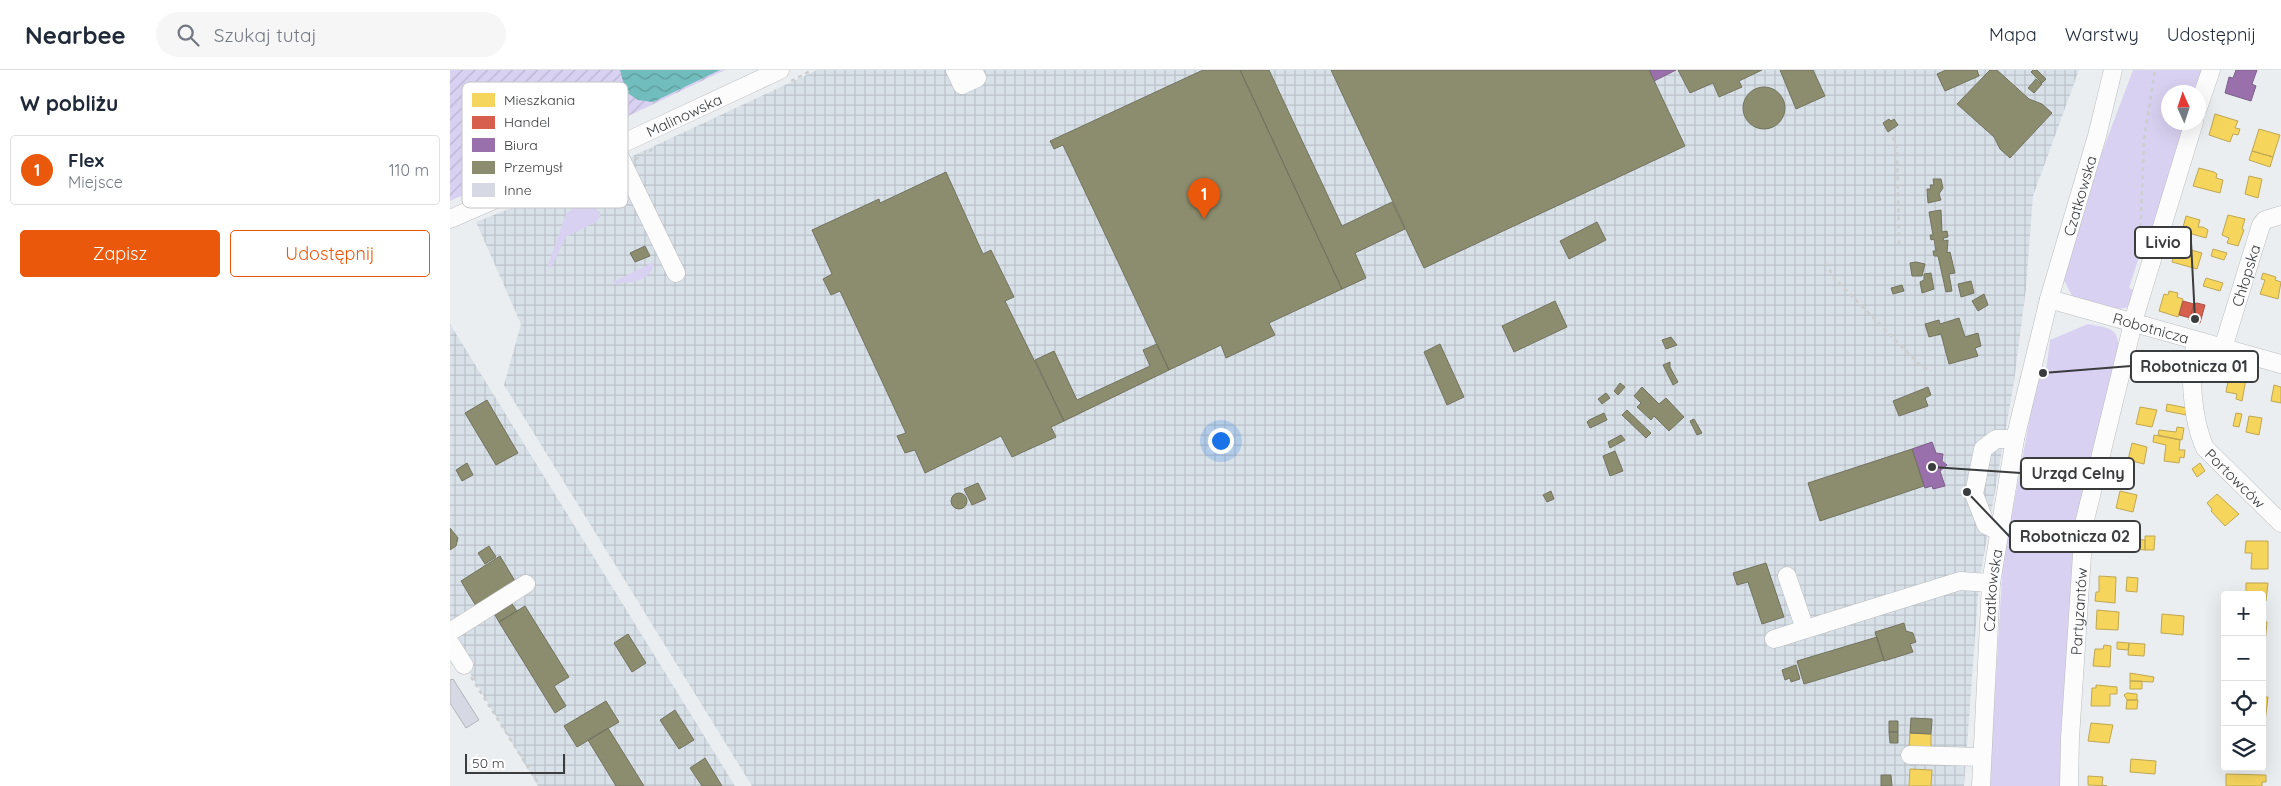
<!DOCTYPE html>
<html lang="pl">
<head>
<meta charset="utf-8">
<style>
  body { margin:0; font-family:Quicksand,sans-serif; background:#f6f6f7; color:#1f2937 }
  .controls { position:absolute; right:15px; bottom:15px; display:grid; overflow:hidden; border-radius:5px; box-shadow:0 5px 20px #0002 }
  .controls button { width:45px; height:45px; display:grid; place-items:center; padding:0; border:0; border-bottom:1px solid #e0e1e3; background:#fff; color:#1f2937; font:25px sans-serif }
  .compass { position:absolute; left:1711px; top:15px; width:45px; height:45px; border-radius:50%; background:#fff; box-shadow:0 5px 20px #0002; rotate:357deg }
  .scale { position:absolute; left:15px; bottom:12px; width:100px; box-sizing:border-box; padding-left:5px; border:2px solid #3a3c3e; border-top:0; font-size:14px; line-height:18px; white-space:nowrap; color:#3a3c3e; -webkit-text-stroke:4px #fff; paint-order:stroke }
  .you { position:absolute; left:770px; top:370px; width:18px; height:18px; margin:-12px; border:4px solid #fff; border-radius:50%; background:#1a73e8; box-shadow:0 0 0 8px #1a73e833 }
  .badge { display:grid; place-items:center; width:32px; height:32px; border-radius:50%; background:#ea580c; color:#fff; font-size:16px; font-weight:700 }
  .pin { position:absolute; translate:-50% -41px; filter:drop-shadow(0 1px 2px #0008) }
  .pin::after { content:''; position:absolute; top:26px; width:18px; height:15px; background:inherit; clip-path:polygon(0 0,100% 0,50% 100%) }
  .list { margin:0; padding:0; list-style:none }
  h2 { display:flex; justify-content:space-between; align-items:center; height:65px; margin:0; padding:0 20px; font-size:21px }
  h2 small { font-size:16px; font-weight:400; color:#747a83 }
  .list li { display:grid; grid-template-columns:32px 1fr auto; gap:15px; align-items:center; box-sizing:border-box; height:70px; margin:0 10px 10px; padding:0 10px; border:1px solid #e0e1e3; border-radius:5px }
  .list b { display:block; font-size:19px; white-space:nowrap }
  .list p { margin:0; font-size:16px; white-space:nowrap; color:#747a83 }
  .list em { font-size:16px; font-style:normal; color:#747a83 }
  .actions { display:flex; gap:10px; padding:15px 20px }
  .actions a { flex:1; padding:11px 0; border:1px solid #ea580c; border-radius:5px; text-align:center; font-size:18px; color:#ea580c }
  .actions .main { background:#ea580c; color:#fff }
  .icon { flex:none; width:28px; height:28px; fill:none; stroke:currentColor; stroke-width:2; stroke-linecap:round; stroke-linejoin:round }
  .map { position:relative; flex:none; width:1831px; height:716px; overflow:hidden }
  header { display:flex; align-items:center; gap:30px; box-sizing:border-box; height:70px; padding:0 25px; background:#fff; border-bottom:1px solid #e0e1e3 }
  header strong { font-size:24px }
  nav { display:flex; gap:28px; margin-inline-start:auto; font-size:18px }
  .search { width:350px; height:45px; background:#f6f6f7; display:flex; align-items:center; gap:12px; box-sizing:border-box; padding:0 18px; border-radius:28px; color:#747a83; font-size:19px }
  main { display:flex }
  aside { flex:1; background:#fff }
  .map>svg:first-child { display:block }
</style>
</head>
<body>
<header>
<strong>Nearbee</strong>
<div class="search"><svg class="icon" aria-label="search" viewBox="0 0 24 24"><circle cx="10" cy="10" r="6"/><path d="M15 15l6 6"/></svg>Szukaj tutaj</div>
<nav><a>Mapa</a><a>Warstwy</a><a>Udostępnij</a></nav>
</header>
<main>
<aside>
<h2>W pobliżu<small></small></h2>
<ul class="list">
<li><span class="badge">1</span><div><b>Flex</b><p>Miejsce</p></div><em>110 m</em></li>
</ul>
<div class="actions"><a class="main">Zapisz</a><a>Udostępnij</a></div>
</aside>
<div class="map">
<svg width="1831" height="716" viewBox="0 0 1831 716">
  <defs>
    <pattern id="industrial-grid" width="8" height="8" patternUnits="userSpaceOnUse" patternTransform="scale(1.25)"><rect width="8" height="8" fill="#d9e1e8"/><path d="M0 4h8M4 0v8" fill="none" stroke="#bbc2c8"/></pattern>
    <pattern id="garden-furrows" width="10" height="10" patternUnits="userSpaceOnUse" patternTransform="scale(1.25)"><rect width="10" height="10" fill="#d8d1f1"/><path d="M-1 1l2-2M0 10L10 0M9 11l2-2" fill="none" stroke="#bab4d0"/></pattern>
    <pattern id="water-waves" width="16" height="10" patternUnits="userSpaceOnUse" patternTransform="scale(1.25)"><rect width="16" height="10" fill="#71bdbe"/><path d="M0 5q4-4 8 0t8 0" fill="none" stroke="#5e9b9c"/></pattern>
  </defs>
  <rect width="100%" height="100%" fill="#ebeef1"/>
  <path fill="url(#industrial-grid)" d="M367 0H1629L1583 126 1576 218 1564 312 1529 513 1514 716H302L54 315 71 254 26 152 129 111Z
    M0 254 285 716H88L0 570Z"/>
  <path fill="#d8d1f1" d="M1683 0H1753L1746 22H1718V52L1737 53 1696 188 1689 187 1679 218 1684 220 1679 237 1669 239 1622 226 1615 212 1612 210 1640 114Z
    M139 135 150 142V147L146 152 116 167 101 198 98 197 99 192 116 144 126 136Z
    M204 192C201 213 180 212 164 214L163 212Z
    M1638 254C1650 257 1667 256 1668 272L1672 273 1618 584 1610 716H1539L1553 492 1587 310 1595 308 1600 270Z"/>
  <path fill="url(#garden-furrows)" d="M0 0H275L0 131Z"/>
  <path fill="url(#water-waves)" d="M170 0H270L203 32 188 30 176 22Z"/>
  <path fill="#f6d55c" stroke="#bea753" d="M1765 44 1788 51 1785 58 1790 59 1788 65 1783 64 1780 72 1759 65Z
    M1809 59 1830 65 1823 87 1802 81Z
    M1802 81 1823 87 1820 97 1799 90Z
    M1749 98 1764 102 1767 104 1766 108 1773 110 1770 123 1743 116Z
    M1799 106 1812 109 1808 128 1795 124Z
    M1778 145 1795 149 1792 159 1794 160 1788 176 1777 173 1779 168 1772 165Z
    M1736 146 1750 150 1748 157H1753L1758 160 1756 168 1732 161Z
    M1727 176 1752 183 1747 199 1722 192Z
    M1763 179 1777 183 1774 190 1761 186Z
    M1813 203 1826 207 1825 210 1831 212 1828 229 1810 224 1815 210 1811 209Z
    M1756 208 1773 213 1770 221 1753 216Z
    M1719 221 1728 223 1727 227 1733 229 1728 247 1709 241 1714 224 1718 225Z
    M1779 306 1796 309 1792 331 1786 329 1787 324 1776 322Z
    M1824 315 1831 317V333L1821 331Z
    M1717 334 1737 338 1736 345 1716 341Z
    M1690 337 1707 340 1702 357 1686 354Z
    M1786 343 1792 344 1789 357 1783 356Z
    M1799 346 1812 348 1809 365 1796 362Z
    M1727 357 1734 358 1732 370 1708 365 1709 360 1726 362Z
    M1704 365 1730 370 1729 380H1735L1734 388 1730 387 1729 393 1714 391 1716 375 1703 372Z
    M1682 373 1697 377 1694 394 1678 390Z
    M1750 393 1755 401 1747 407 1742 399Z
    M1670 421 1687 425 1683 442 1666 438Z
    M1767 424 1789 444 1775 456 1761 441 1762 439 1757 433Z
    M1695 466H1705L1704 480H1695Z
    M1670 468 1695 470V480L1683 479V474L1670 473Z
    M1796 471H1818V499H1801L1802 483H1795Z
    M1649 506 1666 507 1665 533 1645 531 1646 522H1649Z
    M1677 507 1688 508 1687 522 1676 521Z
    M1796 513H1818L1816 531H1812V525H1796Z
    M1647 540 1669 542 1668 560 1646 559Z
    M1712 544 1734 546 1733 565 1711 563Z
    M1812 552H1817L1815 574H1812Z
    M1667 572 1679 573 1678 580 1667 579Z
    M1679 573 1695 574 1694 586 1678 585Z
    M1654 575 1661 576 1660 597 1643 596 1645 579H1653Z
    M1680 603 1704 607 1703 612 1680 611Z
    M1680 611H1692V619H1680Z
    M1646 615 1667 617V624H1660V636H1641L1642 618H1646Z
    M1677 623 1687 624V630H1677L1674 625Z
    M1812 627H1818L1815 652H1812Z
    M1677 630H1688L1687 639H1676Z
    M1641 653 1663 655 1659 673 1638 671Z
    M1460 663 1481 664V679L1459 678Z
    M1681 689 1706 691 1705 704 1680 702Z
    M1460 699 1482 700 1481 716H1459Z
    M1776 704 1816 705V712H1812V716H1776Z
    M1638 706 1653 707 1652 715 1657 716 1638 715Z"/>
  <path fill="#d6604d" stroke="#a75548" d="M1733 231 1744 234 1740 248 1729 245Z
    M1747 233 1755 235 1750 253 1739 250 1744 234Z"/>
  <path fill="#9970ab" stroke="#7c608a" d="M1199 0H1226L1204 11Z
    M1786 0H1807L1802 14 1806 16 1801 31 1775 23 1779 7 1783 8Z
    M1482 372 1486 383 1493 384 1492 391 1497 395 1490 401 1495 416 1483 419 1482 416 1475 418 1462 379Z"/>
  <path fill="#8c8c6e" stroke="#737460" d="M753 0H790L892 219 819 253 825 265 776 288 771 275 719 300 613 75 604 79 600 71Z
    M790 0H819L892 156 942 132 955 159 905 183 916 208 892 219Z
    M881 0H1199L1235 76 974 198Z
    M1228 0H1312L1289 11 1292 17 1269 27 1263 13 1240 23Z
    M1330 0H1363L1375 26 1346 39Z
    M1496 0H1527L1529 6 1495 21 1487 4Z
    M1540 0H1547L1579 29 1592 34 1602 43 1560 88 1550 79 1544 67 1507 34Z
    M1583 0H1587L1596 9 1592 13 1581 2Z
    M1586 9 1592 14 1584 23 1578 18Z
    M1293 38a21 21 0 1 1 42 0a21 21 0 1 1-42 0Z
    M1439 49 1441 51 1444 49 1448 55 1438 62 1433 53Z
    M496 102 533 184 541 180 564 227 555 231 614 351 601 357 606 367 562 387 551 366 475 403 465 380 455 383 447 366 456 363 390 221 381 225 373 209 382 204 362 160 429 129 430 133Z
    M1483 109H1491L1493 118 1489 124 1491 130 1478 133 1477 119H1481L1480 115H1484Z
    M1491 140 1492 162 1497 161 1498 167 1493 168 1494 171 1498 170 1497 183 1500 182 1505 203 1499 204 1502 221 1496 222 1488 186H1484L1483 181H1486L1484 169 1481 170 1480 165H1483L1479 142Z
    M1147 152 1156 170 1119 189 1110 171Z
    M195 176 200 186 185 192 180 183Z
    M1466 192 1475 194 1472 206H1462L1460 193Z
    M1481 203 1484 219 1472 223 1470 212 1474 210V204Z
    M1521 211 1524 223 1511 227 1508 214Z
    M1452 215 1454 221 1443 224 1441 218Z
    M1534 224 1538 235 1528 241 1522 231Z
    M1105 231 1117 257 1064 282 1052 256Z
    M1509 248 1515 267 1528 263 1531 276 1525 278 1528 286 1499 294 1491 264 1479 267 1475 254 1489 250 1490 254Z
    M1221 267 1227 275 1216 279 1212 270Z
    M707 274 719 300 614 351 585 290 604 281 627 330 700 296 693 280Z
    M990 274 1014 327 997 335 974 282Z
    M1220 292V297L1228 312 1223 315 1213 295Z
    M1170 313 1175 317 1168 325 1164 321Z
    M1192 317 1209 334 1216 328 1234 347 1219 361 1204 346 1201 350 1187 337 1191 333 1184 326Z
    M1478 317 1481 325 1475 328 1478 336 1449 346 1443 331Z
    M1156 323 1160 328 1152 334 1148 329Z
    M37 330 68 383 46 395 15 343Z
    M1177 340 1201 363 1196 368 1172 345Z
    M1154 343 1157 350 1140 358 1137 352 1139 350Z
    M1244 349 1252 363 1247 365 1240 351Z
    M1171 365 1175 370 1160 378 1158 372Z
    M1462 379 1474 416 1370 451 1358 413Z
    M1165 381 1173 401 1160 406 1153 386Z
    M17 393 23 405 12 411 6 400Z
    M528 413 536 429 522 435 514 419Z
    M1101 421 1104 429 1097 432 1093 425Z
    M501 431a8 8 0 1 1 16 0a8 8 0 1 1-16 0Z
    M0 458 8 468 6 476 0 480Z
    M39 476 46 487 35 494 28 483Z
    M50 486 65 511 26 536 11 511Z
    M1316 493 1334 547 1312 554 1298 512 1287 515 1283 503Z
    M62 534 67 541 49 552 45 545Z
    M75 536 119 607 104 616 116 636 105 643 49 552Z
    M1454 553 1456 561 1463 563 1466 572 1460 574 1463 582 1434 591 1425 562Z
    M178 564 196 593 182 602 164 573Z
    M1427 567 1434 590 1354 614 1347 591Z
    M1346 595 1350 609 1341 612 1340 608 1335 610 1332 600Z
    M156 631 169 652 127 677 114 656Z
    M225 640 244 670 229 679 210 650Z
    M1461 648 1482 649 1481 664 1460 663Z
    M1439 651H1448V662H1439Z
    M158 658 194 716H166L138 670Z
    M1439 662H1448V673H1440Z
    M255 688 272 716H252L240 698Z
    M1431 705H1441L1442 716H1431Z"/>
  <path fill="#d6d9e4" stroke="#b2b4b7" d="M3 609 29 650 16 658 0 633V610Z"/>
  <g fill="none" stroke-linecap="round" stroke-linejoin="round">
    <g stroke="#babcbe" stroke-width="19">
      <g id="minor">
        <path d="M505 0 512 15 527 8 523 0"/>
        <path d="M1748 38 1761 0"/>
        <path d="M165 77 226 203"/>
        <path id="s1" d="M0 149 165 77 330 0"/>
        <path id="s2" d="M1599 229 1831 294"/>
        <path id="s3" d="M1747 271C1737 298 1743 352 1755 378L1831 453"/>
        <path id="s4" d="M1773 278 1811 155 1815 150 1831 145"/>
        <path d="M1548 461 1536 455 1524 424 1533 379 1546 369H1565"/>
        <path d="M1337 506 1355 559"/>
        <path d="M0 562 76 514"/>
        <path d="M1324 569 1510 511 1541 513"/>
        <path d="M0 573 14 595"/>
        <path d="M1460 685 1531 687"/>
        <path id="s5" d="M1531 716 1541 513 1565 369 1599 229 1647 66 1663 0"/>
        <path id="s6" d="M1619 716 1620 668 1634 454 1685 245 1744 52"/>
      </g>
    </g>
    <path stroke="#ccced0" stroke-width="2.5" stroke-dasharray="4 4" stroke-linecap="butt" d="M341 11 362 0
      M1443 67 1447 80 1449 175
      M185 89 198 83 204 77
      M141 105 160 100
      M1690 173 1694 69 1705 0
      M1375 193 1385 209 1472 297 1481 301
      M21 607 90 716"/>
    <use href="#minor" stroke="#fcfcfd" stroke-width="18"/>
  </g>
  <g text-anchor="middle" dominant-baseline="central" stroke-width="5" stroke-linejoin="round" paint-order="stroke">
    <g font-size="15" fill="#3a3c3e" stroke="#fff">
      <text stroke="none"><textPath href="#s1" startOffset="256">Malinowska</textPath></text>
      <text stroke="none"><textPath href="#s5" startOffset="601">Czatkowska</textPath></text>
      <text stroke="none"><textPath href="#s4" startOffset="76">Chłopska</textPath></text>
      <text stroke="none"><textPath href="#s2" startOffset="106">Robotnicza</textPath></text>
      <text stroke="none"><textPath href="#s3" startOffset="152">Portowców</textPath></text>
      <text stroke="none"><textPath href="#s5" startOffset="196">Czatkowska</textPath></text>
      <text stroke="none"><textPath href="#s6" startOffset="175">Partyzantów</textPath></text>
    </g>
  </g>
  <rect x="12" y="12" width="166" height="126" rx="8" fill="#fff" stroke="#c4c4c5" stroke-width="1"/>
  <rect x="22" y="23" width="23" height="14" fill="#f6d55c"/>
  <rect x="22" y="46" width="23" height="13" fill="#d6604d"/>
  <rect x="22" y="68" width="23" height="14" fill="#9970ab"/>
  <rect x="22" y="91" width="23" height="13" fill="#8c8c6e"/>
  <rect x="22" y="113" width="23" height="14" fill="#d6d9e4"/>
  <g font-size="14" fill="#3a3c3e">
    <text x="54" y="35">Mieszkania</text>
    <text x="54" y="57">Handel</text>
    <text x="54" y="80">Biura</text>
    <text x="54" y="102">Przemysł</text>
    <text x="54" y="125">Inne</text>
  </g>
  <path fill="none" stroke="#3a3c3e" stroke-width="2" d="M1745 249L1741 172M1593 303L1681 296M1482 397L1571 403M1517 422L1560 467"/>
  <g fill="#3a3c3e" stroke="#fff" stroke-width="2">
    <circle cx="1745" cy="249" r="5"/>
    <circle cx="1593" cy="303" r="5"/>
    <circle cx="1482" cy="397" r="5"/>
    <circle cx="1517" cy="422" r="5"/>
  </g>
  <g fill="#fff" stroke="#3a3c3e" stroke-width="2">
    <rect x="1685" y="157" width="56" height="31" rx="5"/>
    <rect x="1681" y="281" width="127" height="31" rx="5"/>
    <rect x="1571" y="388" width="113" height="31" rx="5"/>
    <rect x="1560" y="451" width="130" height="31" rx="5"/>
  </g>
  <g font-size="16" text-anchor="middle" font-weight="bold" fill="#3a3c3e">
    <text x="1713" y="178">Livio</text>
    <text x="1744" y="302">Robotnicza 01</text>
    <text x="1628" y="409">Urząd Celny</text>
    <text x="1625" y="472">Robotnicza 02</text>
  </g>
</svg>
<div class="controls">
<button>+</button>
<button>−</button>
<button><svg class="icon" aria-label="locate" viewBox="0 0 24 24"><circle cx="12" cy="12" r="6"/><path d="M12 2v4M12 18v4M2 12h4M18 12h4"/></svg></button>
<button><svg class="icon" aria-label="layers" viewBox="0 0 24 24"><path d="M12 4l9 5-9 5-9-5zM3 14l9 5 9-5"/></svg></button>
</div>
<svg class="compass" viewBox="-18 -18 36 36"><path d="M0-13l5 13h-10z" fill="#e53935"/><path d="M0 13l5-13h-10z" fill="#747a83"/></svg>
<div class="scale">50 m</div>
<div class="you"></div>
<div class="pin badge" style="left:754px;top:149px">1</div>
</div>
</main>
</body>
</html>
